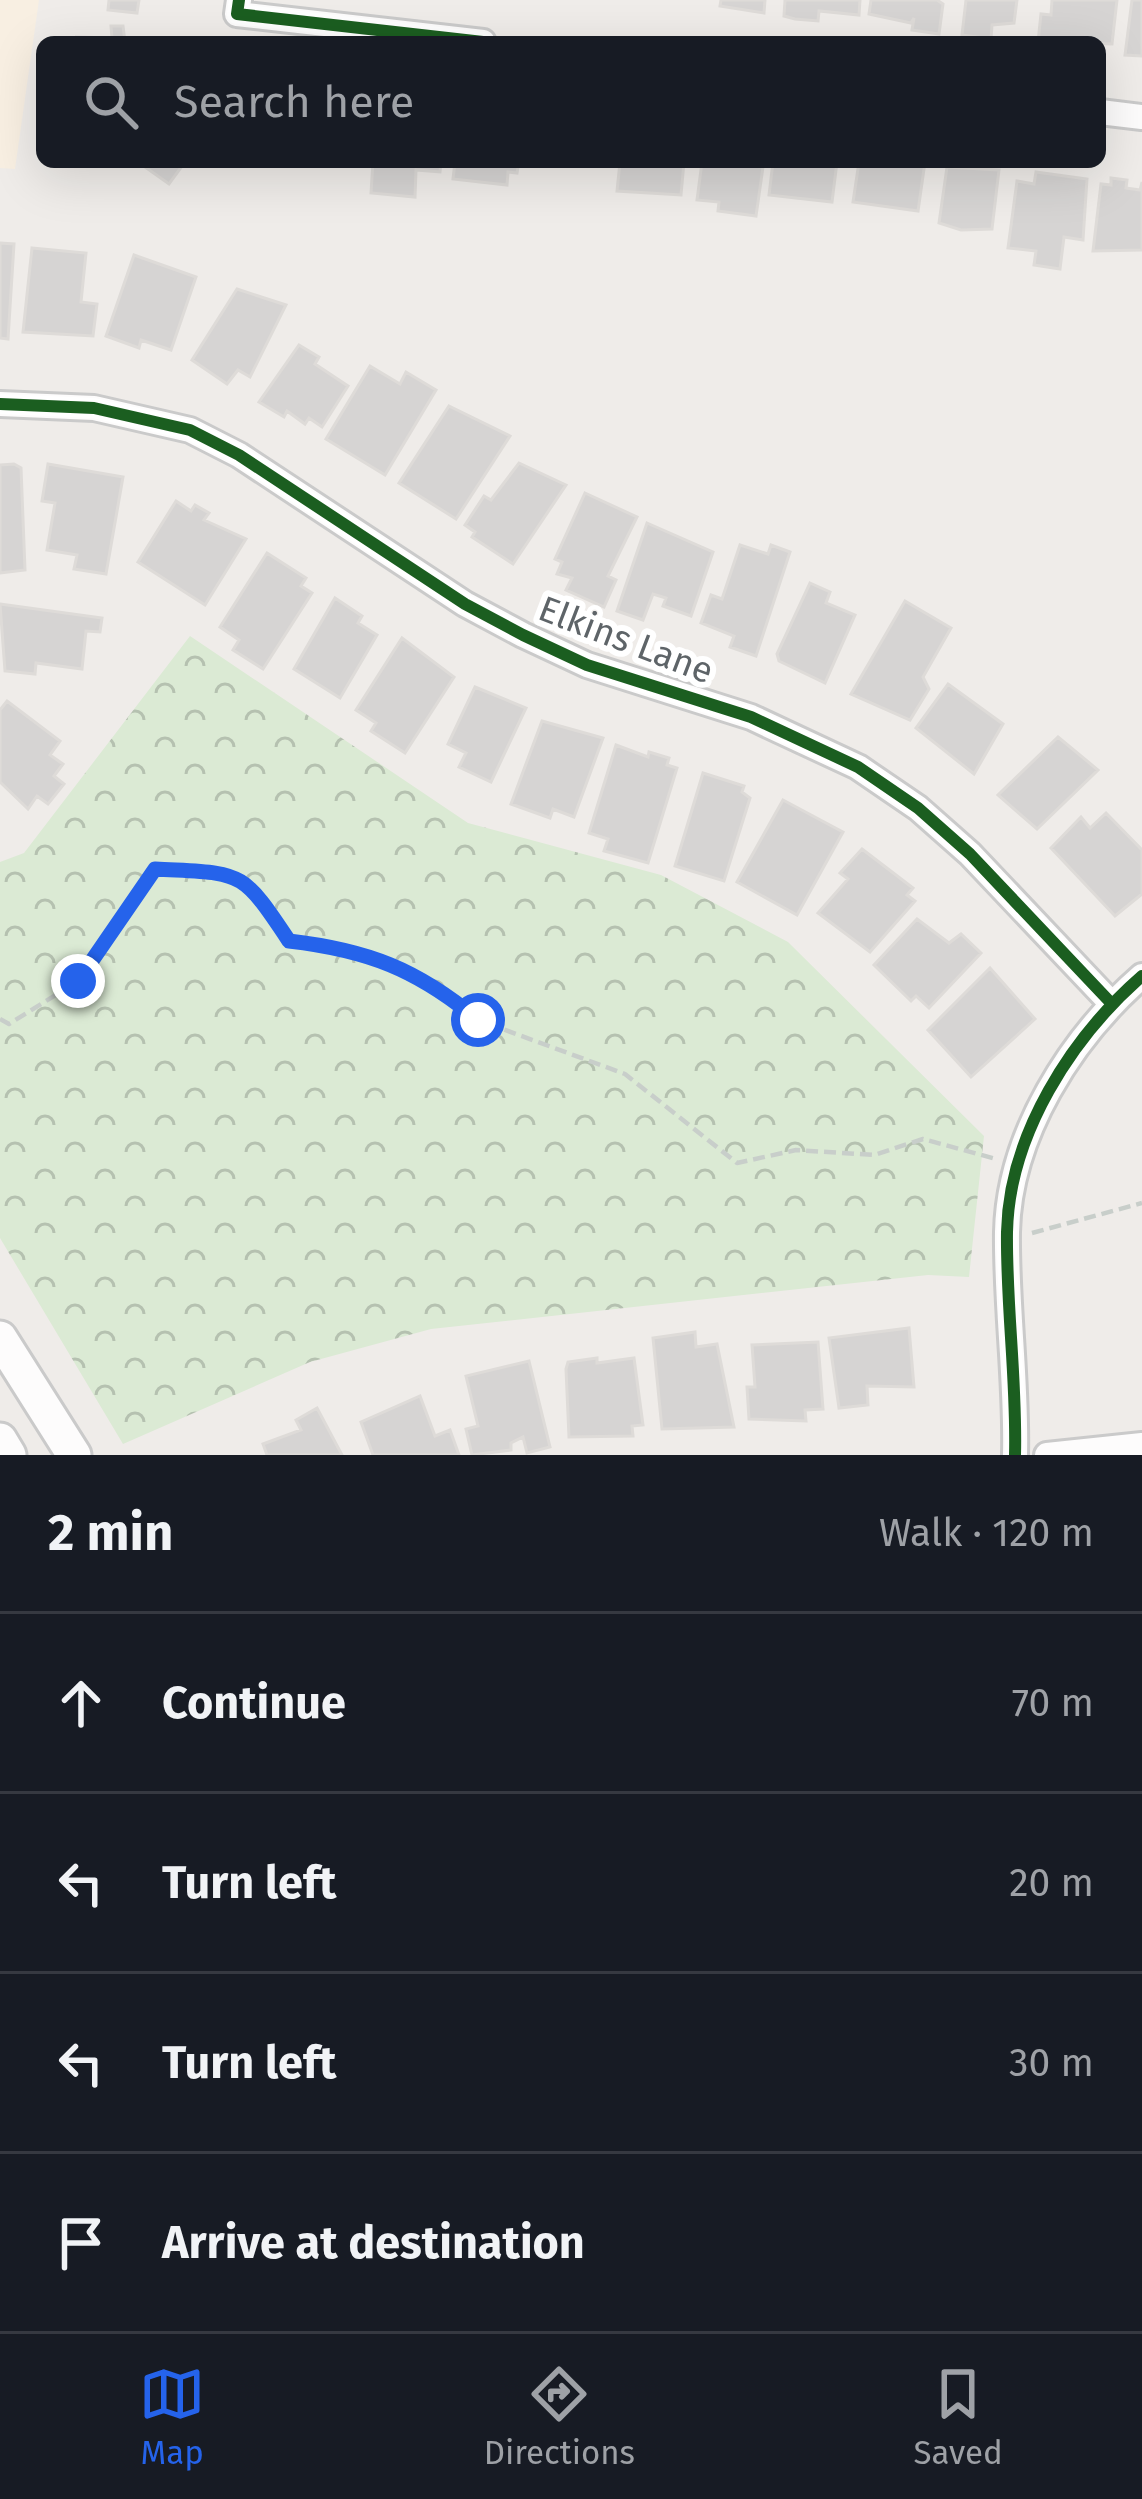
<!DOCTYPE html>
<html lang="en">
<head>
<meta charset="utf-8">
<style>
  body { margin:0; font-family:"Fira Sans",sans-serif; background:#242831; color:#f1f3f6 }
  .stop { position:absolute; width:36px; height:36px; margin:-27px; border:9px solid #2563eb; border-radius:50%; background:#fff }
  .stop.end { background:#2563eb; border-color:#fff; box-shadow:0 3px 12px #0008 }
  .list { margin:0; padding:0; list-style:none }
  h2 { display:flex; justify-content:space-between; align-items:center; height:156px; margin:0; padding:0 48px; font-size:51px }
  h2 small { font-size:39px; font-weight:400; color:#9ea1a6 }
  .list li { display:grid; grid-template-columns:78px 1fr auto; gap:36px; align-items:center; box-sizing:border-box; height:180px; padding:0 48px; border-top:3px solid #363941 }
  .list b { display:block; font-size:45px; white-space:nowrap }
  .list em { font-size:39px; font-style:normal; color:#9ea1a6 }
  .icon { flex:none; width:66px; height:66px; fill:none; stroke:currentColor; stroke-width:2; stroke-linecap:round; stroke-linejoin:round }
  .map { position:relative; flex:none; width:1142px; height:1455px; overflow:hidden }
  .search { position:absolute; background:#171b24; box-shadow:0 12px 48px #0002; left:36px; right:36px; top:36px; height:132px; display:flex; align-items:center; gap:30px; box-sizing:border-box; padding:0 42px; border-radius:18px; color:#9ea1a6; font-size:45px }
  .sheet { height:876px; background:#171b24 }
  nav { display:flex; justify-content:space-around; align-items:center; box-sizing:border-box; height:168px; border-top:3px solid #363941; background:#171b24; font-size:33px; color:#9ea1a6 }
  nav a { display:grid; justify-items:center; gap:6px }
  nav .on { color:#2563eb }
  .map>svg:first-child { display:block }
</style>
</head>
<body>
<div class="map">
<svg width="1142" height="1455" viewBox="0 0 1142 1455">
  <defs>
    <pattern id="park-crowns" width="20" height="18" patternUnits="userSpaceOnUse" patternTransform="scale(3)"><rect width="20" height="18" fill="#dbead4"/><path d="M2 6a3 3 0 1 1 6 0M12 15a3 3 0 1 1 6 0" fill="none" stroke="#b5c1b0"/></pattern>
  </defs>
  <rect width="100%" height="100%" fill="#efece9"/>
  <path fill="#f8efe2" d="M0 0H39L15 169 0 168Z"/>
  <path fill="url(#park-crowns)" d="M190 636 468 823 661 875 788 942 984 1136 969 1277 928 1275 431 1329 310 1362 123 1444 0 1238V862L24 853Z"/>
  <path fill="#d6d4d3" stroke="#dedbd8" stroke-width="3" d="M109 0H139L137 13 108 10Z
    M721 0H765L764 13 720 6Z
    M785 0H860L859 15 819 11 818 21 795 19 784 16Z
    M871 0H937L943 4 939 34 912 30 914 18 911 23 869 14Z
    M966 0H1017L1014 23 992 25 991 39 962 35Z
    M1052 0H1117L1112 44 1038 42 1041 14 1051 15Z
    M1132 0H1142V56L1125 55Z
    M111 26H123L125 42H73L76 37 112 38Z
    M138 162H185L169 184Z
    M373 162H441L440 172 416 170 415 197 371 193Z
    M455 162H519L517 173 508 172 507 185 453 179Z
    M620 162H684L681 195 617 191Z
    M702 162 763 167 756 216 718 211 719 202 697 200Z
    M773 162H837L832 202 769 195Z
    M859 162H925L918 211 853 202Z
    M947 167 999 170 992 229 961 230 939 223Z
    M1036 172 1087 179 1083 240 1064 237 1060 269 1034 265 1036 251 1008 248 1017 181 1034 184Z
    M1111 178 1127 180 1126 188 1140 190 1142 182V250L1093 251 1101 184 1111 185Z
    M0 243 14 244 8 339 0 338Z
    M32 248 86 253 81 302 97 304 93 336 23 332Z
    M134 255 196 277 171 350 141 340 139 348 106 336Z
    M237 289 286 305 250 377 238 370 227 384 192 360Z
    M299 345 319 357 315 364 348 386 322 427 309 418 305 424 287 411 284 417 259 402Z
    M370 366 400 384 406 372 436 390 385 475 326 439Z
    M449 406 510 436 456 519 399 483Z
    M519 463 566 485 513 564 472 537 475 532 465 525 484 496 491 500Z
    M14 464 21 468 25 570 0 573V465Z
    M48 464 123 477 106 574 74 569 77 555 47 550 55 503 42 501Z
    M585 493 637 517 608 576 616 580 604 607 566 590 572 578 557 574 562 562 555 559Z
    M176 501 191 511 195 505 209 513 204 520 246 539 205 605 138 562Z
    M647 523 713 552 691 616 663 606 666 598 653 594 643 620 617 611Z
    M740 545 768 554 771 545 790 552 756 656 730 647 734 636 701 623 711 595 722 599Z
    M267 553 306 578 301 586 312 593 263 669 233 650 239 640 220 627Z
    M810 583 830 592 826 603 855 615 825 683 779 661 777 654Z
    M335 598 362 616 358 623 377 635 340 698 294 669Z
    M905 601 951 628 923 677 929 689 910 720 851 694Z
    M0 604 102 618 100 632 86 631 82 669 36 663 35 674 5 671Z
    M402 638 454 677 405 753 371 731 376 723 356 710Z
    M948 684 1003 724 974 774 916 728Z
    M475 687 526 708 491 782 459 767 466 753 448 744Z
    M7 701 60 741 50 755 63 764 54 776 64 784 48 804 37 796 28 809 0 782V710Z
    M542 721 603 738 574 817 553 809 550 818 511 804Z
    M1058 737 1098 770 1037 829 998 795Z
    M616 745 648 757 649 752 669 758 667 765 677 768 648 863 604 851 608 839 589 833Z
    M703 773 744 786 742 792 750 798 724 881 675 866Z
    M783 800 843 832 797 915 737 882Z
    M1106 813 1142 850V894L1115 916 1051 848 1081 817 1090 828Z
    M862 849 913 888 907 895 915 901 870 952 818 913 848 879 840 873Z
    M917 919 949 943 961 934 981 953 929 1008 916 996 911 1001 874 965Z
    M990 968 1035 1019 971 1077 928 1030Z
    M909 1328 914 1387 867 1386 868 1405 839 1408 829 1338Z
    M695 1332 696 1347 717 1344 734 1427 662 1429 653 1338Z
    M818 1342 823 1409 805 1410 806 1421 749 1419 747 1387H755L752 1345Z
    M597 1358V1363L634 1358 643 1425 632 1426 633 1436 569 1437 566 1369 568 1362Z
    M529 1361 550 1447 527 1453 523 1437 511 1443V1450L472 1455 466 1429 478 1426 466 1376Z
    M420 1396 435 1436 450 1430 459 1455H373L361 1422Z
    M317 1408 342 1455H267L263 1444 301 1430 296 1420Z"/>
  <g fill="none" stroke-linecap="round" stroke-linejoin="round">
    <g stroke="#cacaca" stroke-width="30">
      <path id="minor" d="M239 0 237 14 483 42
        M1100 112 1142 117
        M0 404 94 408 190 430 239 455 465 604 523 635 587 665 751 717 858 767 918 808 970 854 1111 1003
        M1015 1455C1017 1381 1006 1306 1007 1232 1009 1135 1071 1038 1142 976
        M1047 1455 1142 1445"/>
    </g>
    <g stroke="#cacaca" stroke-width="39">
      <path id="secondary" d="M0 1338 74 1455
        M0 1440 9 1455"/>
    </g>
    <path stroke="#c8ceca" stroke-width="4.5" stroke-dasharray="12 6" stroke-linecap="butt" d="M0 1019 9 1024 78 981 155 869C242 874 240 867 289 941L349 948 431 981 478 1020 625 1074 737 1163 796 1150 874 1155 923 1139 996 1159
      M1032 1233 1142 1203"/>
    <use href="#minor" stroke="#fdfcfc" stroke-width="24"/>
    <use href="#secondary" stroke="#fdfcfc" stroke-width="33"/>
    <g stroke="#fff" stroke-width="20">
      <path id="cycleway" d="M239 0 237 14 483 42
        M0 404 94 408 190 430 239 455 465 604 523 635 587 665 751 717 858 767 918 808 970 854 1111 1003
        M1015 1455C1017 1381 1006 1306 1007 1232 1009 1135 1071 1038 1142 976"/>
    </g>
    <use href="#cycleway" stroke="#1b5e20" stroke-width="12"/>
  </g>
  <g fill="none" stroke-linecap="round" stroke-linejoin="round">
    <path stroke="#2563eb" stroke-width="15" d="M78 981 155 869C242 874 240 867 289 941 367 950 417 969 478 1020"/>
  </g>
  <g text-anchor="middle" dominant-baseline="central" stroke-width="12" stroke-linejoin="round" paint-order="stroke">
    <g font-size="36" fill="#5e6468" stroke="#fff">
      <text transform="translate(626 640) rotate(21)">Elkins Lane</text>
    </g>
  </g>
</svg>
<div class="stop" style="left:478px;top:1020px"></div>
<div class="stop end" style="left:78px;top:981px"></div>
<div class="search"><svg class="icon" aria-label="search" viewBox="0 0 24 24"><circle cx="10" cy="10" r="6"/><path d="M15 15l6 6"/></svg>Search here</div>
</div>
<section class="sheet">
<h2>2 min<small>Walk · 120 m</small></h2>
<ul class="list">
<li><svg class="icon" aria-label="ahead" viewBox="0 0 24 24"><path d="M12 20V5M6 11l6-6 6 6"/></svg><div><b>Continue</b></div><em>70 m</em></li>
<li><svg class="icon" aria-label="left" viewBox="0 0 24 24"><path d="M17 20v-9H6M10 6l-5 5 5 5"/></svg><div><b>Turn left</b></div><em>20 m</em></li>
<li><svg class="icon" aria-label="left" viewBox="0 0 24 24"><path d="M17 20v-9H6M10 6l-5 5 5 5"/></svg><div><b>Turn left</b></div><em>30 m</em></li>
<li><svg class="icon" aria-label="arrive" viewBox="0 0 24 24"><path d="M6 21V4h12l-3 4 3 4H6"/></svg><div><b>Arrive at destination</b></div></li>
</ul>
</section>
<nav>
<a class="on"><svg class="icon" aria-label="map" viewBox="0 0 24 24"><path d="M3 6l6-2 6 2 6-2v14l-6 2-6-2-6 2zM9 4v14M15 6v14"/></svg>Map</a>
<a><svg class="icon" aria-label="directions" viewBox="0 0 24 24"><path d="M12 3l9 9-9 9-9-9zM9 14v-3h6M13 9l2 2-2 2"/></svg>Directions</a>
<a><svg class="icon" aria-label="saved" viewBox="0 0 24 24"><path d="M7 4h10v16l-5-4-5 4z"/></svg>Saved</a>
</nav>
</body>
</html>
